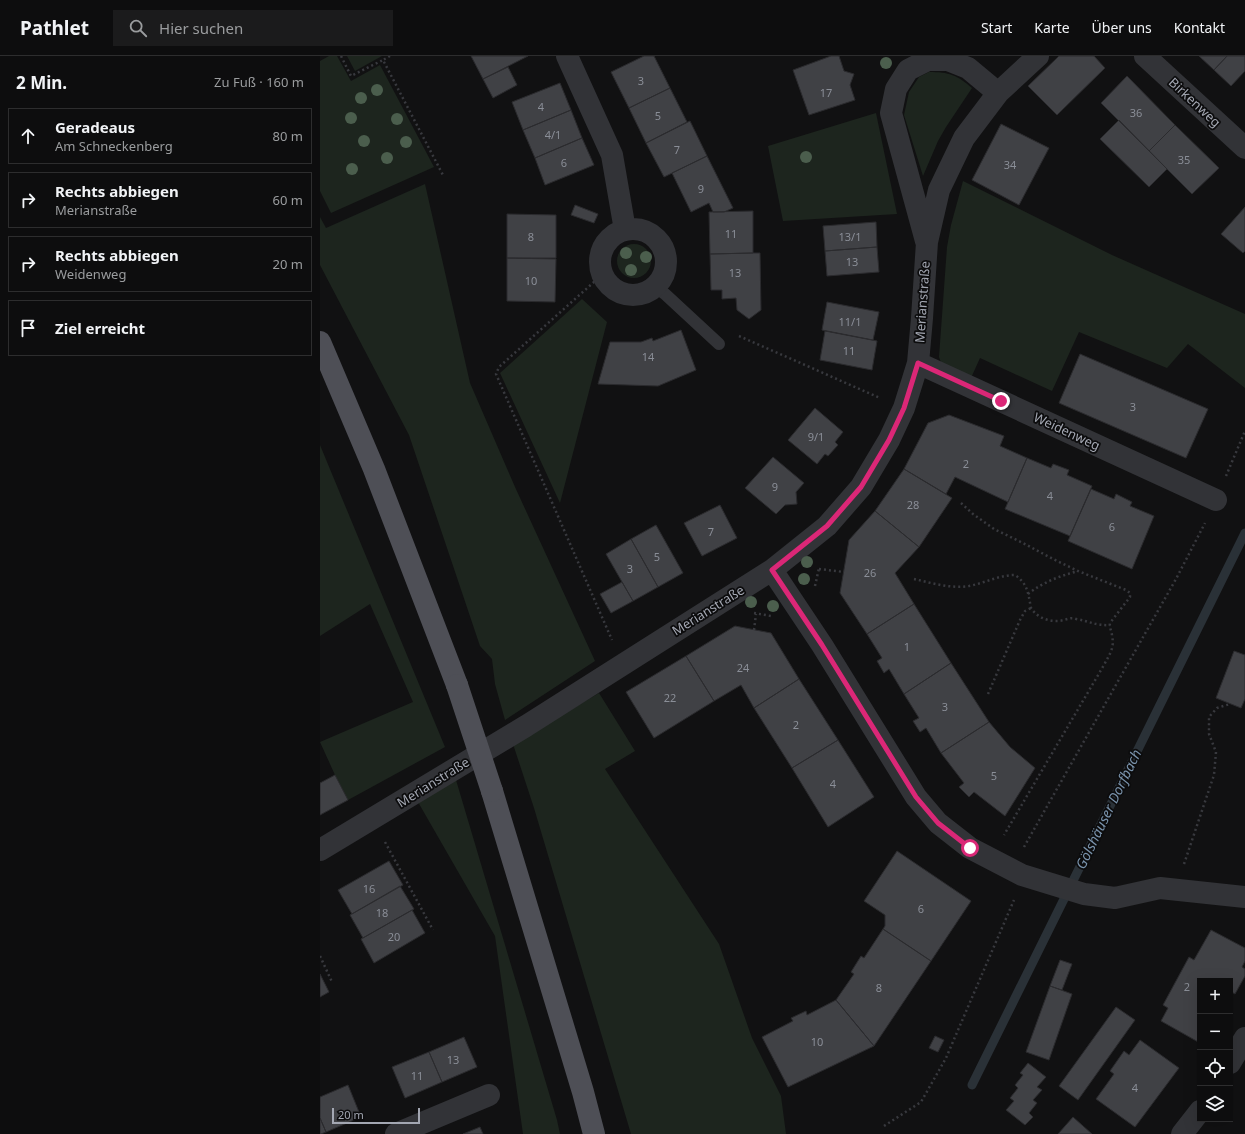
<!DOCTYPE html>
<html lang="de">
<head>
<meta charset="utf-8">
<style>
  body { margin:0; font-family:"Noto Sans",sans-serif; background:#1b1b1c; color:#f1f3f6 }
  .controls { position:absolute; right:12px; bottom:12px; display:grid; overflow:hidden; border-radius:0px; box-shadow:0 4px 16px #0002 }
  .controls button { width:36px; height:36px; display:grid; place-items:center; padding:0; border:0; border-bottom:1px solid #2d2d2e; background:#0d0d0e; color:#f1f3f6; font:20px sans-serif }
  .scale { position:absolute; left:12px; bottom:10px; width:88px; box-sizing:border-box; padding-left:4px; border:2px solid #a3a7b2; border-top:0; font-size:11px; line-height:14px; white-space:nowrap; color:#a3a7b2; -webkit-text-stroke:3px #0c0c0d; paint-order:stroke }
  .stop { position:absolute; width:12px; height:12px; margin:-9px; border:3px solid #db2777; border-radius:50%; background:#fff }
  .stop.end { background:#db2777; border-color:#fff; box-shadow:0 1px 4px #0008 }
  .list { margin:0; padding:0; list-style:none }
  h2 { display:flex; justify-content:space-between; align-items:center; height:52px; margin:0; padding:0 16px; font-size:17px }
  h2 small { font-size:13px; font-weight:400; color:#9a9c9e }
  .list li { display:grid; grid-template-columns:26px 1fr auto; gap:12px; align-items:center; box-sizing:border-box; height:56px; margin:0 8px 8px; padding:0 8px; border:1px solid #2d2d2e; border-radius:0px }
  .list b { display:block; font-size:15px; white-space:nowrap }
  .list p { margin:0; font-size:13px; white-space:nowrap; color:#9a9c9e }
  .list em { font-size:13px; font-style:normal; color:#9a9c9e }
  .icon { flex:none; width:22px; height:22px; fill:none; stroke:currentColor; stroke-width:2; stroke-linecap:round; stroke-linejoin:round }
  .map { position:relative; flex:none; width:925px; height:1078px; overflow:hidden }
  header { display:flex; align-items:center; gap:24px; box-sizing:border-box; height:56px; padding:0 20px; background:#0d0d0e; border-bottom:1px solid #2d2d2e }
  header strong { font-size:19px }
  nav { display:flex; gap:22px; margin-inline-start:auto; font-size:14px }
  .search { width:280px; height:36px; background:#1b1b1c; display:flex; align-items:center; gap:10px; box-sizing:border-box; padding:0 14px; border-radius:0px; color:#9a9c9e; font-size:15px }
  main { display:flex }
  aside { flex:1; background:#0d0d0e }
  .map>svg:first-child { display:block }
</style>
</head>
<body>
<header>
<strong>Pathlet</strong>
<div class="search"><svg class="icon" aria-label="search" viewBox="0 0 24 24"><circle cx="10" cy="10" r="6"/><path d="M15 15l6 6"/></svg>Hier suchen</div>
<nav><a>Start</a><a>Karte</a><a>Über uns</a><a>Kontakt</a></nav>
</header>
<main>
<aside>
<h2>2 Min.<small>Zu Fuß · 160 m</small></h2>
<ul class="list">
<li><svg class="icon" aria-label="ahead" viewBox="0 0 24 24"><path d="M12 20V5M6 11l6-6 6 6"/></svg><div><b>Geradeaus</b><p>Am Schneckenberg</p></div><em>80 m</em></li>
<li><svg class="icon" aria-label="right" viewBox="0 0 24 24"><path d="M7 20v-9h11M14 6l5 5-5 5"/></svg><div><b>Rechts abbiegen</b><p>Merianstraße</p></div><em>60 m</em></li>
<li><svg class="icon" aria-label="right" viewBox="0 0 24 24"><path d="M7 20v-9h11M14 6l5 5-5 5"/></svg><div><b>Rechts abbiegen</b><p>Weidenweg</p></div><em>20 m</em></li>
<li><svg class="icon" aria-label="arrive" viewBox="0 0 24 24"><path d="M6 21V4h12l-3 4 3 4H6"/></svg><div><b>Ziel erreicht</b></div></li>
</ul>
</aside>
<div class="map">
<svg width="925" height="1078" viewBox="0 0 925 1078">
  <rect width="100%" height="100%" fill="#111112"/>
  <path fill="#1d251e" d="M9 0H17L31 25 60 9 114 111 11 157 0 135V5Z
    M27 0H62L35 15Z
    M609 16C629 16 637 19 652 32L626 71 618 85 603 120 584 59 589 36 599 21Z
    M556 57 577 158 463 165 448 90Z
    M643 125 792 199 925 258V332L868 288 847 312 759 276 732 335 660 302 651 322 622 309 619 301 627 191 631 169Z
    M105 128 150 327 195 431 275 605 185 664 175 628 172 603 160 590 89 379 0 209V161L6 172Z
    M297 205a17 17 0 1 1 34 0a17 17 0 1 1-34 0Z
    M262 243 287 266 240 447 180 317Z
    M0 389 125 691 28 744 15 719 0 686 93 646 50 548 0 580Z
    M279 637 315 695 285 713 399 888 432 982 461 1040 466 1078H311L214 752 193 688Z
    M136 724 237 1064 240 1078H203L175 880 98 746Z"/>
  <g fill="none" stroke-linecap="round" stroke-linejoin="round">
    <path stroke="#2a3137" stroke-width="9" d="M652 1029 925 477"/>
  </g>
  <path fill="#404145" stroke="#2b2b2e" d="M151 0H208L163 23Z
    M324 0H334L350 32 309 52 291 16Z
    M511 0H519L524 15 534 18 530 29 535 44 489 59 473 14Z
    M739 0H774L785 12 737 59 708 30Z
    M879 0H907L894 14Z
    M907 0H925V15L911 30 894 14Z
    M188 11 197 29 173 42 163 23Z
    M807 20 855 69 829 95 781 47Z
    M240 27 251 54 203 74 192 46Z
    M350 32 367 66 326 87 309 52Z
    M251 54 262 82 215 102 203 74Z
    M799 64 847 113 829 131 780 83Z
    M370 65 387 100 344 121 326 87Z
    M681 68 729 92 699 149 652 124Z
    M855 69 899 112 872 138 829 95Z
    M262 82 274 109 225 129 215 102Z
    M387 100 413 152 404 156H393L389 147 371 156 352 117Z
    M255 149 278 158 274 167 251 159Z
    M925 151V195L923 197 901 178Z
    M433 155V197L390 198 389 156Z
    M187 158 236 159V202H187Z
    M556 166 557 191 505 195 503 170Z
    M557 191 559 216 507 220 505 195Z
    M433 197H440L441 254 429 263 417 254 416 242 402 243V234H391L390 198Z
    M187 202 236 203 235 246 187 245Z
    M507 246 559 256 553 284 502 274Z
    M361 274 376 314 338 330 278 328 290 286H321L332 282 333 285Z
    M505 275 557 285 552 314 500 304Z
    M760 298 888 353 866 402 739 347Z
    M495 352 523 376 515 386 518 389 508 400 505 398 497 408 468 384Z
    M629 359 684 380 680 390 707 402 688 446 635 421 626 438 584 413 608 367Z
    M453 401 484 427 476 436 477 448 465 449 456 458 425 432Z
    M707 402 731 412 733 408 749 414 747 419 772 430 750 480 685 453Z
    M584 413 632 442 599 491 555 455Z
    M771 433 794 443 796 438 812 446 810 450 834 460 812 513 748 485Z
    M400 449 417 482 382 500 364 467Z
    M555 455 599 491 575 517 594 548 547 578 520 537 529 484Z
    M336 469 363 517 338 531 311 483Z
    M311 483 338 531 313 545 286 498Z
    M302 526 313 545 291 557 280 538Z
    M594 548 631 607 584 638 569 613 564 617 557 605 562 602 547 578Z
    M415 570 451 577 479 623 434 652 421 629 394 645 366 600Z
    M914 595 925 599V643L921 652 896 642Z
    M366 600 394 645 334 682 306 636Z
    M631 607 669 666 621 697 606 672 600 676 593 665 599 662 584 638Z
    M479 623 518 684 472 712 434 652Z
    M669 666 690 691 715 712 685 760 654 736 649 741 639 731 644 727 621 697Z
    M518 684 554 741 508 771 472 712Z
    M15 719 28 744 0 759V727Z
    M577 795 651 845 611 905 563 873 565 870V859L544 845Z
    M69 805 83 829 32 858 18 834Z
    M80 830 94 853 43 882 30 859Z
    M92 854 105 877 54 907 41 883Z
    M563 873 611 905 554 990 516 944 534 918 531 916 541 900 544 902Z
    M891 874 925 892V905L922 911 925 913V920L915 938 910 935V925H880V987L841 965 848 952 843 949 869 901 874 904Z
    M740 904 752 908 742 934 730 930Z
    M0 918 9 936 0 941Z
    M730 930 752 938 729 1004 706 996Z
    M516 944 554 990 468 1031 442 981 473 965 471 962 486 955 487 959Z
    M796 951 815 964 758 1044 739 1030Z
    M615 980 624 984 618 996 609 992Z
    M144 981 157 1011 122 1026 109 996Z
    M820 984 859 1012 815 1071 776 1043 794 1018 790 1015 804 995 809 999Z
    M109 996 122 1026 85 1042 72 1011Z
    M708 1007 726 1021 717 1031 722 1034 713 1044 717 1047 709 1057 713 1061 705 1069 686 1054 694 1045 690 1042 698 1032 695 1029 703 1019 700 1017Z
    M28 1029 41 1061 6 1076 0 1062V1041Z
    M753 1061 772 1078H738Z
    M0 1062 6 1076 1 1078H0Z
    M160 1071 163 1078H143Z"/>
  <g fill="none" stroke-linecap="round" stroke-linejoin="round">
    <path stroke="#38393e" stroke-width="2.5" stroke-dasharray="2 3" stroke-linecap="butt" d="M21 0 31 20 63 4
      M70 0 63 4 124 121
      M284 223 274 226 179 311 176 318 292 584
      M419 280 560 342
      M906 420 925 375
      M641 447 653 458 674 473 703 487 733 503 758 515 806 534 810 537V541L790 567C789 572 792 575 792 580 795 592 789 599 784 609L684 779
      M499 513 524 516
      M594 523C612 527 631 533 649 530 665 527 679 519 695 519 708 528 708 537 711 552 718 563 732 567 744 564 748 563 752 561 756 563 769 565 776 570 790 569
      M495 530 499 512
      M708 538C723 526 740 520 758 515
      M434 557 451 560
      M434 574 436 558
      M668 638 700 564 705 555 711 552
      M65 786 113 874
      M704 791 856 523 885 467
      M864 808 894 719 896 696 889 678V661L897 652 910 648
      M0 900 12 926
      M564 1070 601 1046 626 1002 694 844"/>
    <path stroke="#323337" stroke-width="12" d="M335 231 345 238 399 288"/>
    <path stroke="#323337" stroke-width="22" d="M247 0 292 99 305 174
      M825 0 925 92
      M280 206a33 33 0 1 1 66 0a33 33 0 1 1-66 0Z
      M606 185 571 57 576 33 588 14 608 4H628L648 12 678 37
      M598 307 896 444
      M452 514 502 589 596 741 618 767 650 792 702 819 764 838 795 842 840 832 925 841
      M0 794 206 670 452 514 507 470 541 431 569 384 584 352 598 307 602 262 607 186 619 134 644 82 678 37 718 0
      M910 1007 925 982
      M76 1078 169 1039
      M862 1078 880 1055"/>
    <path stroke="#4e4f56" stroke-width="22" d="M0 286 54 413 137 629
      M172 735 263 1036 274 1078"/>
    <path stroke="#4e4f56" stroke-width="22" d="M137 629 172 735"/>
  </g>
  <g fill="#4b5e4d">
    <circle cx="566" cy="7" r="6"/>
    <circle cx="57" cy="34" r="6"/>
    <circle cx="41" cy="42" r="6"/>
    <circle cx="31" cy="62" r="6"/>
    <circle cx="77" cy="63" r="6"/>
    <circle cx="44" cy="85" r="6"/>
    <circle cx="86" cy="86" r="6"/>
    <circle cx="486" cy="101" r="6"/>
    <circle cx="67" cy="102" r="6"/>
    <circle cx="32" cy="113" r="6"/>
    <circle cx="306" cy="197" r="6"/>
    <circle cx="326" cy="201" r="6"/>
    <circle cx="311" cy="214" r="6"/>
    <circle cx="487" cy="506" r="6"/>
    <circle cx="484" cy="523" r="6"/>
    <circle cx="431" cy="546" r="6"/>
    <circle cx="453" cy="550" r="6"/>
  </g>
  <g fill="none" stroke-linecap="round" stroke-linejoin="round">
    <path stroke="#db2777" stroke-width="5" d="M650 792 618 767 596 741 502 589 452 514 507 470 541 431 569 384 584 352 598 307 681 345"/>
  </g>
  <g text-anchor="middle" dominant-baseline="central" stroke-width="3.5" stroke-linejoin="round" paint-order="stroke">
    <g font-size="11" fill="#8a8e97">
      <text x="321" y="24">3</text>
      <text x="506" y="36">17</text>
      <text x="221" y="50">4</text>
      <text x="816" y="56">36</text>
      <text x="338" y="59">5</text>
      <text x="233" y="78">4/1</text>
      <text x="357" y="93">7</text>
      <text x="864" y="103">35</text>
      <text x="244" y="106">6</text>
      <text x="690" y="108">34</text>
      <text x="381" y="132">9</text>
      <text x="411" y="177">11</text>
      <text x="211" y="180">8</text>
      <text x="530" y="180">13/1</text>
      <text x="532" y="205">13</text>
      <text x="415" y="216">13</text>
      <text x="211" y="224">10</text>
      <text x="530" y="265">11/1</text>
      <text x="529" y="294">11</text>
      <text x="328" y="300">14</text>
      <text x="813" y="350">3</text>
      <text x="496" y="380">9/1</text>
      <text x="646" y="407">2</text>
      <text x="455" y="430">9</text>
      <text x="730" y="439">4</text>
      <text x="593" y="448">28</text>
      <text x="792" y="470">6</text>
      <text x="391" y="475">7</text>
      <text x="337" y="500">5</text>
      <text x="310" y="512">3</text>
      <text x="550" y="516">26</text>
      <text x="587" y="590">1</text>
      <text x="423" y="611">24</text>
      <text x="350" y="641">22</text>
      <text x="625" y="650">3</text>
      <text x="476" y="668">2</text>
      <text x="674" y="719">5</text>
      <text x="513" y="727">4</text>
      <text x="49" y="832">16</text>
      <text x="601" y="852">6</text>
      <text x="62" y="856">18</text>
      <text x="74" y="880">20</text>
      <text x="867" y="930">2</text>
      <text x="559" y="931">8</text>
      <text x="497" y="985">10</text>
      <text x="133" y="1003">13</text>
      <text x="97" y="1019">11</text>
      <text x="815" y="1031">4</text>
    </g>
    <g font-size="13" fill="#a3a7b2" stroke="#0c0c0d">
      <text transform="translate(875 46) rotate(43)">Birkenweg</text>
      <text transform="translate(602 246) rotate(-86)">Merianstraße</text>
      <text transform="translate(747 375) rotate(25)">Weidenweg</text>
      <text transform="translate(388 554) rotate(-32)">Merianstraße</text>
      <text transform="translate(113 726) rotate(-32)">Merianstraße</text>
    </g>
    <g font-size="14" font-style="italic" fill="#7a93ac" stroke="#0c0c0d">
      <text transform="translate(788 753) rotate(-64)">Gölshäuser Dorfbach</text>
    </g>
  </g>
</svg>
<div class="controls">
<button>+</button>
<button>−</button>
<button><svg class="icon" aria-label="locate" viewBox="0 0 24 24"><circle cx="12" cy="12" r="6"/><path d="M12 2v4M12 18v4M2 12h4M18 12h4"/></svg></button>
<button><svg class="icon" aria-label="layers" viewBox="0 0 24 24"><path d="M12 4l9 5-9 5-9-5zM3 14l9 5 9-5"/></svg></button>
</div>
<div class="scale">20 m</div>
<div class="stop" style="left:650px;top:792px"></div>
<div class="stop end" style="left:681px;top:345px"></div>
</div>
</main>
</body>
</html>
